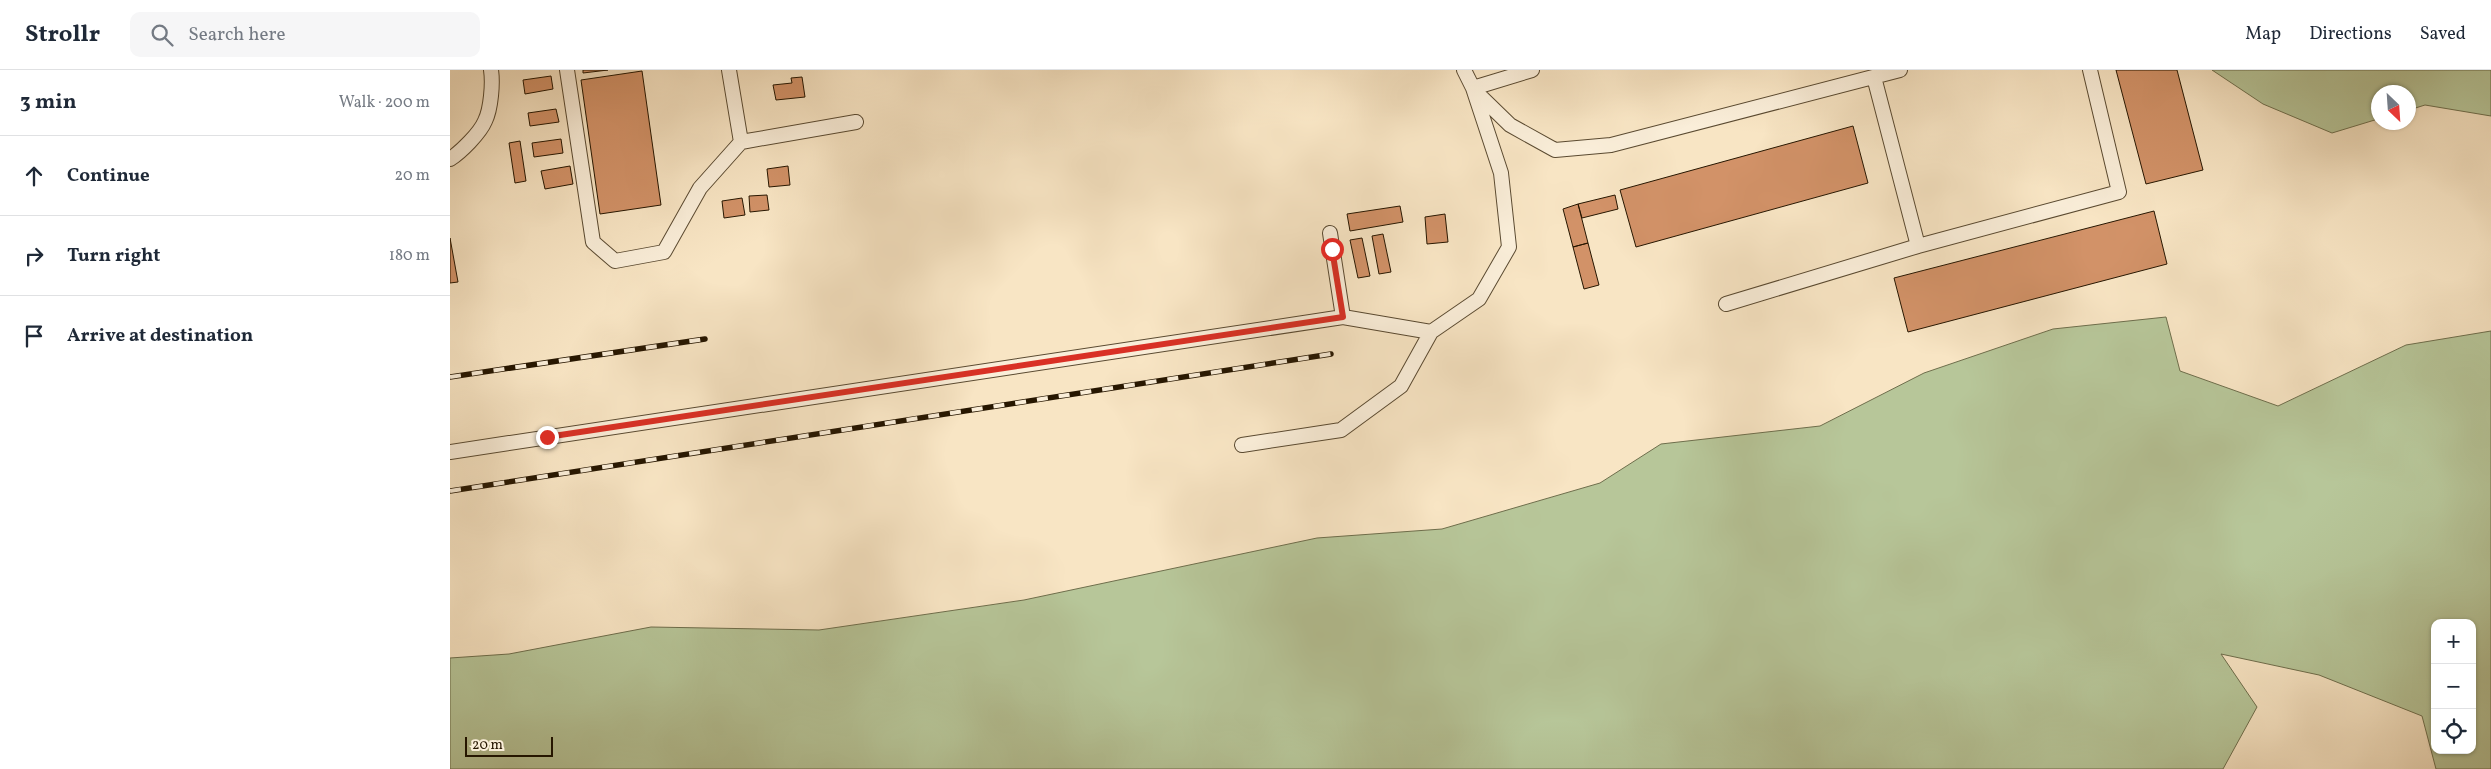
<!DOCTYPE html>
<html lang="en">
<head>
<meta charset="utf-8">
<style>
  body { margin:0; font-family:Vollkorn,serif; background:#f6f6f7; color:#1f2937 }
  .controls { position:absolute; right:15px; bottom:15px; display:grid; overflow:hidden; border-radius:10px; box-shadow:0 1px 4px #0004 }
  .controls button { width:45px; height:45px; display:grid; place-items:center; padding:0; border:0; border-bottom:1px solid #e0e1e3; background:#fff; color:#1f2937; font:25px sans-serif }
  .compass { position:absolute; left:1921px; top:15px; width:45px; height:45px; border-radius:50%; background:#fff; box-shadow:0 1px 4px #0004; rotate:155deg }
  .scale { position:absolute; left:15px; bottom:12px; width:88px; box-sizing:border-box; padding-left:5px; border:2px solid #261600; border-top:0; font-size:14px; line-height:18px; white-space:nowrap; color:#261600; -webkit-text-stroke:4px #faeed9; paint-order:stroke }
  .stop { position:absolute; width:15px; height:15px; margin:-11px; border:4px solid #d93025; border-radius:50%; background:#fff }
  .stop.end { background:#d93025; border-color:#fff; box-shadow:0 1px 5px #0008 }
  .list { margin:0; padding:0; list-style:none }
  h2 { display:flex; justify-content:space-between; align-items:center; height:65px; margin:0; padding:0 20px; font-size:21px }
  h2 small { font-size:16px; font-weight:400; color:#747a83 }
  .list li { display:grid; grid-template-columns:32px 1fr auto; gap:15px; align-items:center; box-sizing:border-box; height:80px; padding:0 20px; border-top:1px solid #e0e1e3 }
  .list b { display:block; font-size:19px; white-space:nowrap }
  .list em { font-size:16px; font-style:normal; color:#747a83 }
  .icon { flex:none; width:28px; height:28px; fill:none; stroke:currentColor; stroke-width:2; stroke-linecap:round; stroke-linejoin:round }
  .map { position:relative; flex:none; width:2041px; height:699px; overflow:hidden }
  header { display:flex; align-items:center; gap:30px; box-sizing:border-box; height:70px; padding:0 25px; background:#fff; border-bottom:1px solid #e0e1e3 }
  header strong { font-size:24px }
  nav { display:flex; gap:28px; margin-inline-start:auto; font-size:18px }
  .search { width:350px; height:45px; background:#f6f6f7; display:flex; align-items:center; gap:12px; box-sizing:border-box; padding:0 18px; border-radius:10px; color:#747a83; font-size:19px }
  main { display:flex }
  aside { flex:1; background:#fff }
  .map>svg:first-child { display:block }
</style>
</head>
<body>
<header>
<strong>Strollr</strong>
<div class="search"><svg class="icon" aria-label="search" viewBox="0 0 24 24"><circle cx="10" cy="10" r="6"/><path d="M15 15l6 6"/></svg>Search here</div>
<nav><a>Map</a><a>Directions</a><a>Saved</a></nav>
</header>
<main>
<aside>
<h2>3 min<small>Walk · 200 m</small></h2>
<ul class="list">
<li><svg class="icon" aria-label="ahead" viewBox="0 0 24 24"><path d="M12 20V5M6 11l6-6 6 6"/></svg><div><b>Continue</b></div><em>20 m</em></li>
<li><svg class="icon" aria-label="right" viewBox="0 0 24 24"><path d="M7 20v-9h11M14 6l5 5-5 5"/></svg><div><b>Turn right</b></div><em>180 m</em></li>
<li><svg class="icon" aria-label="arrive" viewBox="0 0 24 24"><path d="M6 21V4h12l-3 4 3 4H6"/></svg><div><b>Arrive at destination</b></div></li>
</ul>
</aside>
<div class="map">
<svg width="2041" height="699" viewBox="0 0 2041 699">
  <rect width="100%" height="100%" fill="#f8e5c4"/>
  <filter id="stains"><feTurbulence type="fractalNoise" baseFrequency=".004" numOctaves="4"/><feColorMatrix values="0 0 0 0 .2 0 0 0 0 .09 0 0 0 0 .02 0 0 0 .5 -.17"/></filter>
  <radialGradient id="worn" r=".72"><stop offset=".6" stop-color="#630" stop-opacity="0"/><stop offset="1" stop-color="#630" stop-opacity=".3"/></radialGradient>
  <path fill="#b7c699" stroke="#6e6e4c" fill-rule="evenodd" d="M1762 0H2041V46L1975 35 1959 40 1958 22H1928V49L1882 63 1813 34Z
    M1716 247 1730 301 1828 336 1956 275 2041 261V699H1986L1972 646 1869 605 1771 584 1807 637 1773 699H0V588L59 584 201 557 369 560 574 530 867 468 992 459 1150 413 1211 374 1370 356 1474 303 1603 259ZM1985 553H2022V680H1985Z"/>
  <path fill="#d29268" stroke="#261600" d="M133 0H158L133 3Z
    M1666 0H1727L1753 100 1696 114Z
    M192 1 211 135 150 144 131 10Z
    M101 6 103 19 75 24 73 10Z
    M352 7 355 27 326 30 323 15 342 13 341 8Z
    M106 39 109 52 80 56 78 43Z
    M1403 56 1418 113 1186 177 1170 120Z
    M111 69 113 83 84 87 82 73Z
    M70 71 76 111 65 113 59 73Z
    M120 96 123 114 95 119 91 101Z
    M338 96 340 115 319 117 317 99Z
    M317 125 319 140 300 142 299 126Z
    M1165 125 1168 139 1132 148 1128 134Z
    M292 128 295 145 274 148 272 131Z
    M1128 134 1138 173 1123 177 1113 139Z
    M950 136 953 152 900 161 897 144Z
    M1704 141 1717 194 1458 262 1444 208Z
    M995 144 998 172 977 174 975 147Z
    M933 164 941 202 929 204 922 166Z
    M0 168 8 212 0 213Z
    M912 168 920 206 908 208 900 170Z
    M1138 173 1149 215 1134 219 1123 177Z"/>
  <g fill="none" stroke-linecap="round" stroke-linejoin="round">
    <g stroke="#5a4a31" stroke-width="16">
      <path id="lane" d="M117 0 143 172 165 191 214 182 250 118 291 72 406 52
        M279 0 291 72
        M1424 7 1468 176
        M1023 18 1082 0
        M1025 21 1060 55 1105 80 1161 75 1450 0
        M0 89C11 82 30 63 35 51 41 39 43 13 41 0
        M880 163 893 247
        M1276 234 1468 176 1669 122 1640 0
        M792 375 891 360 951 316 981 262 1029 229 1059 177 1051 103 1023 18 1014 0
        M0 382 893 247 981 262"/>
    </g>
    <use href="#lane" stroke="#faeed9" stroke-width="14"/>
    <g stroke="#261600" stroke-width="5.5">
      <path id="rail" d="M0 307 255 269
        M0 421 881 284"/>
    </g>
    <use href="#rail" stroke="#faeed9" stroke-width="4" stroke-dasharray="11" stroke-linecap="butt"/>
  </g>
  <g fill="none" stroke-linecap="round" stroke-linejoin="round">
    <path stroke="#d93025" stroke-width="6" d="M97 367 893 247 882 179"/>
  </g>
  <rect width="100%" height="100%" filter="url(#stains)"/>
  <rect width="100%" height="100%" fill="url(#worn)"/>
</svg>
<div class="controls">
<button>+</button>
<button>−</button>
<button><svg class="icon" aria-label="locate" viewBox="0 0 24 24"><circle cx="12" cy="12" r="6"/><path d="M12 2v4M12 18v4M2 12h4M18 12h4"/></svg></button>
</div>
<svg class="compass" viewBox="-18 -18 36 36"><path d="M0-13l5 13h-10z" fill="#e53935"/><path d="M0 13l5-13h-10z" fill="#747a83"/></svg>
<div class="scale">20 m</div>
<div class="stop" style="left:882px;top:179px"></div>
<div class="stop end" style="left:97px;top:367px"></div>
</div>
</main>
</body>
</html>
